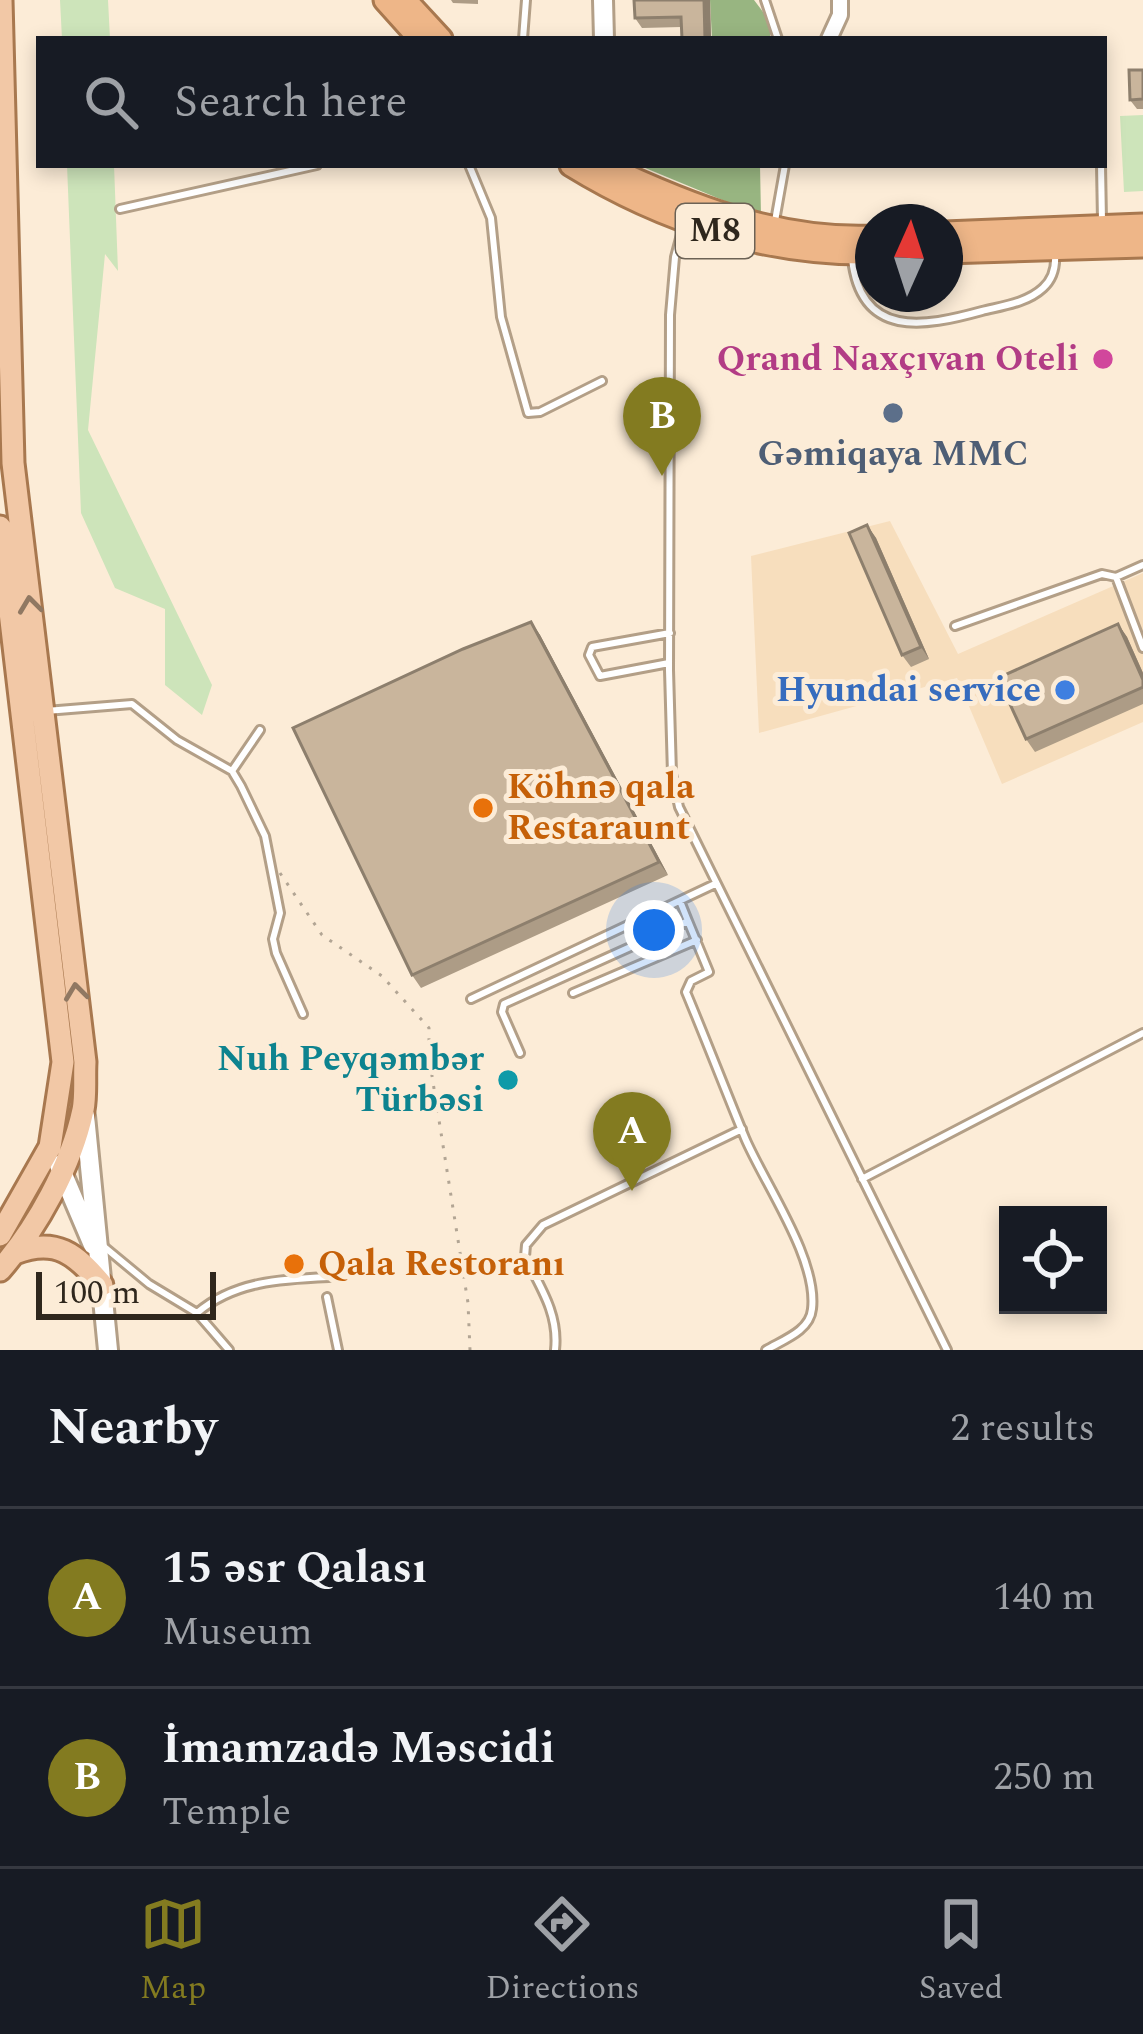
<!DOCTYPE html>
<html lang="en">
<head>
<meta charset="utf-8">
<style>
  body { margin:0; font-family:Spectral,serif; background:#20242c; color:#f1f3f6 }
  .controls { position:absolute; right:36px; bottom:36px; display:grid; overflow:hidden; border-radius:0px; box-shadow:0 6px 18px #0003 }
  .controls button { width:108px; height:108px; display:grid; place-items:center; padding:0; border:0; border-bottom:3px solid #363941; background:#171b24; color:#f1f3f6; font:60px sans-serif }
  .compass { position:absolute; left:855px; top:204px; width:108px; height:108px; border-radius:50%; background:#171b24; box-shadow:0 6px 18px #0003; rotate:3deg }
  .scale { position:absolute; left:36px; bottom:30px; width:180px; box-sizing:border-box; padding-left:12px; border:6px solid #2f271d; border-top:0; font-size:33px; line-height:42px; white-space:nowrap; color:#2f271d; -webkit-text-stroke:9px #fcecd7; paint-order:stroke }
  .you { position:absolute; left:654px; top:930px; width:42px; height:42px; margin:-30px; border:9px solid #fff; border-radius:50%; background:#1a73e8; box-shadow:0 0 0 18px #1a73e833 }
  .badge { display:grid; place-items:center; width:78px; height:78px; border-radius:50%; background:#837b20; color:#fff; font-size:39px; font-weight:700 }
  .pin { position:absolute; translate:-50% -99px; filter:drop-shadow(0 3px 6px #0008) }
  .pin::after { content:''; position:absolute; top:63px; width:42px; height:36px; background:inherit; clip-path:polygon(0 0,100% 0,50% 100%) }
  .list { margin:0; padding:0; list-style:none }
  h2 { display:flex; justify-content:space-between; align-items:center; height:156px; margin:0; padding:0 48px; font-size:51px }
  h2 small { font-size:39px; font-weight:400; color:#9ea1a6 }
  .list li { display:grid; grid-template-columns:78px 1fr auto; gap:36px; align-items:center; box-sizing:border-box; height:180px; padding:0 48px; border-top:3px solid #363941 }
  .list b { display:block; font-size:45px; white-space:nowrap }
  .list p { margin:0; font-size:39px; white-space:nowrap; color:#9ea1a6 }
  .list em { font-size:39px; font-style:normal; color:#9ea1a6 }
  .icon { flex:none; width:66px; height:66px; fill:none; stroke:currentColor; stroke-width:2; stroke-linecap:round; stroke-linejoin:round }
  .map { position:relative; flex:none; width:1143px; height:1350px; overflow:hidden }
  .search { position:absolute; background:#171b24; box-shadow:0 6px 18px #0003; left:36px; right:36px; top:36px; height:132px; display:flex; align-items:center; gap:30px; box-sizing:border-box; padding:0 42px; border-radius:0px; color:#9ea1a6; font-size:45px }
  .sheet { height:516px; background:#171b24 }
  nav { display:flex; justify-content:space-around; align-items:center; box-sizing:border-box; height:168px; border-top:3px solid #363941; background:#171b24; font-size:33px; color:#9ea1a6 }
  nav a { display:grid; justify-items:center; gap:6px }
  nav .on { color:#837b20 }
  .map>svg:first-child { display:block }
</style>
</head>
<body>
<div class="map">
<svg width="1143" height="1350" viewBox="0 0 1143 1350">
  <rect width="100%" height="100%" fill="#fcecd7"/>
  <path fill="#f7debd" d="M890 521 958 654 1143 573V722L1002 784 957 678 759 733 751 556Z"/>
  <path fill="#cde4ba" d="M60 0H108L110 39H62Z
    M1143 115V191L1124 192 1120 116Z
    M67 165H114L118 271 105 254 88 430 212 685 202 715 165 685V609L115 588 81 513Z"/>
  <path fill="#98b581" d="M710 0H754L770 21V39H712Z
    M638 165H760L761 216Z"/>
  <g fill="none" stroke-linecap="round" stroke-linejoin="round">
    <g stroke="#b39f87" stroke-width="12">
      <path id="service" d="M765 0 778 39
        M523 39 526 0
        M469 165 491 218 501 317 528 413 540 412 602 381
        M1101 165 1102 221
        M120 209 317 165
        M775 221 785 165
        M683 227 675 257 670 315 669 670 672 774 679 807 947 1350
        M852 259C861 339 924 327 982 311 1002 306 1027 303 1043 288 1053 279 1056 268 1055 254
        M1116 577 1143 648
        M955 626 1102 574 1116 577 1143 565
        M669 663 600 676 589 655 592 647 670 633
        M46 711 132 704 177 740 232 771 241 786 265 836 280 913 273 939 276 953 303 1014
        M232 771 260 730
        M688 921 709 972 691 981 686 992C706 1040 725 1089 745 1138 764 1183 818 1259 812 1309 810 1331 783 1340 766 1350
        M573 993 697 940
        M471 999 715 884
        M520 1053 502 1012 504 1004 688 921 680 901
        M862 1179 1143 1033
        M102 1245 149 1284 197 1313 229 1350
        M327 1297 338 1350
        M197 1313C234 1281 282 1279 329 1277
        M555 1350C559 1315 541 1288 525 1257L526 1245 543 1225 742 1129"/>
    </g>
    <g stroke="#b39f87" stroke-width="20">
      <path id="minor" d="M829 39 840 15V0"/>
    </g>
    <g stroke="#b39f87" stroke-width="24">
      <path id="secondary" d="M603 0 604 39
        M85 1116 108 1350
        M59 1165 93 1245"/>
    </g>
    <g stroke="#a8784f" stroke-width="27">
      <path id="primary" d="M0 527 63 1062 50 1147 0 1235
        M15 1253C56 1237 76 1254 102 1285
        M0 1270C37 1228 71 1166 83 1110 86 1095 84 1078 85 1062L13 463 1 0"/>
    </g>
    <g stroke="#a8784f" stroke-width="27">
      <path id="trunk" d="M385 0 420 39
        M405 0 441 39
        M571 165C662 221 765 255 873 253
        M603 165C688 205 777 241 873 237
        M945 233 1143 225
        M945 252 1143 246"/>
    </g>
    <path stroke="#b2a594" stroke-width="3" stroke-dasharray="3 9" stroke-linecap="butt" d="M280 873 322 935 382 976 429 1028V1057L468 1303 470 1350"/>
    <use href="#service" stroke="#fff" stroke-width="6"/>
    <use href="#minor" stroke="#fff" stroke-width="14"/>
    <use href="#secondary" stroke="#fff" stroke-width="18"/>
    <use href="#primary" stroke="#f2c8a6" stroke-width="21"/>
    <use href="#trunk" stroke="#eeb688" stroke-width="21"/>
  </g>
  <path fill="#ad9c86" d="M451 0H478V4L453 3Z
    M710 0 711 39H682L681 27 642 28 635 18Z
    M1143 70V109H1137L1130 100Z
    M867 525 876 538 929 659 911 667 902 655Z
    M531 622 540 635 668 875 421 988 412 975Z
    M1118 624 1127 637 1143 673V704L1035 752 1026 739Z"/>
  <path fill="#8d7f6d" d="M704 0H710L711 39H705Z
    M867 525 876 538 929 659 921 647Z
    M531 622 540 635 668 875 659 862Z
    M1118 624 1127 637 1143 673V680Z"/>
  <path fill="#c9b59c" stroke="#8d7f6d" stroke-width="3" d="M634 0H704L705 39H682L681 17 635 18Z
    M1129 70H1143V99L1130 100Z
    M867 525 921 647 902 655 849 533Z
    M531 622 659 862 412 975 293 728 463 649Z
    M1118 624 1143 680V687L1026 739 998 678Z"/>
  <defs><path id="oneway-chevron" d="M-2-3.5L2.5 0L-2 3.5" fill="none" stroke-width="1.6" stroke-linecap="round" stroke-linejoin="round" transform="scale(3)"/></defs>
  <g stroke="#907862">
    <use href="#oneway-chevron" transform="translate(30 605) rotate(-97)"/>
    <use href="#oneway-chevron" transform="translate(76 992) rotate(-97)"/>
  </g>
  <circle fill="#d1479c" stroke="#fcecd7" stroke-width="4.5" cx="1103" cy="359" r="12"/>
  <circle fill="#5c6f8a" stroke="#fcecd7" stroke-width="4.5" cx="893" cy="413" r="12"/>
  <circle fill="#3f7fe0" stroke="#fcecd7" stroke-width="4.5" cx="1065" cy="690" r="12"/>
  <g fill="#e8710a" stroke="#fcecd7" stroke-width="4.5">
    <circle cx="483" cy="808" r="12"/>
    <circle cx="294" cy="1264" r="12"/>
  </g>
  <circle fill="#0f9aa8" stroke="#fcecd7" stroke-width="4.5" cx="508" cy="1080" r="12"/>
  <g text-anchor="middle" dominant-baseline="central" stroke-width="10" stroke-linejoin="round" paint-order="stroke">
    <rect fill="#fcecd7" stroke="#6c6255" stroke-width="3" x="676" y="204" width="78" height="54" rx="9"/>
    <g font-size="33" font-weight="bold" fill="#2f271d">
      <text x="715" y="231">M8</text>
    </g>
    <g font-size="36" font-weight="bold" fill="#b23c85" stroke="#fcecd7" text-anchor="end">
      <text x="1079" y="359">Qrand Naxçıvan Oteli</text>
    </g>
    <g font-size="36" font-weight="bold" fill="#4e5e75" stroke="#fcecd7">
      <text x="893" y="454">Gəmiqaya MMC</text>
    </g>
    <g font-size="36" font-weight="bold" fill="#366cbe" stroke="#fcecd7" text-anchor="end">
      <text x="1041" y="690">Hyundai service</text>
    </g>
    <g font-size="36" font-weight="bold" fill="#c56008" stroke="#fcecd7" text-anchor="start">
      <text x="507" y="787">Köhnə qala<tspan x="507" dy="41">Restaraunt</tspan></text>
      <text x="318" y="1264">Qala Restoranı</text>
    </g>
    <g font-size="36" font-weight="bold" fill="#0d838f" stroke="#fcecd7" text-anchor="end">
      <text x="484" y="1059">Nuh Peyqəmbər<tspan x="484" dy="41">Türbəsi</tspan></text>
    </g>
  </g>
</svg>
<div class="controls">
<button><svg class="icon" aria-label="locate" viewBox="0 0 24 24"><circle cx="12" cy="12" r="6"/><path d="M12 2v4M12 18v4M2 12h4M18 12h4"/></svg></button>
</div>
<svg class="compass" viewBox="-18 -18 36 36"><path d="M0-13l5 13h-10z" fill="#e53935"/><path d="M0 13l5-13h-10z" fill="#9ea1a6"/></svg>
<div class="scale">100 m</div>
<div class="you"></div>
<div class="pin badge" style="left:632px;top:1191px">A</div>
<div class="pin badge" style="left:662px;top:476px">B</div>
<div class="search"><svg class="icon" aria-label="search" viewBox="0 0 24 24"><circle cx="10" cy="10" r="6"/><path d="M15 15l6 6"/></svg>Search here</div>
</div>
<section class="sheet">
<h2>Nearby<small>2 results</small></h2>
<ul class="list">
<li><span class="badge">A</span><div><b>15 əsr Qalası</b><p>Museum</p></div><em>140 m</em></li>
<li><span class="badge">B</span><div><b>İmamzadə Məscidi</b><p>Temple</p></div><em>250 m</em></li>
</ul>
</section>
<nav>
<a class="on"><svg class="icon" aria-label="map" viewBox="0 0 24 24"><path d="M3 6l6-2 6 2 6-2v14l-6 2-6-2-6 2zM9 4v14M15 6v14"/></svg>Map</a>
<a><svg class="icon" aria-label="directions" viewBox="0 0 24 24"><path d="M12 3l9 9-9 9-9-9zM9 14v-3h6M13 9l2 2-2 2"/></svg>Directions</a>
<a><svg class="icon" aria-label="saved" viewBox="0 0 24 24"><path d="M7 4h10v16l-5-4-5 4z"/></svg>Saved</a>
</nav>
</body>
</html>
